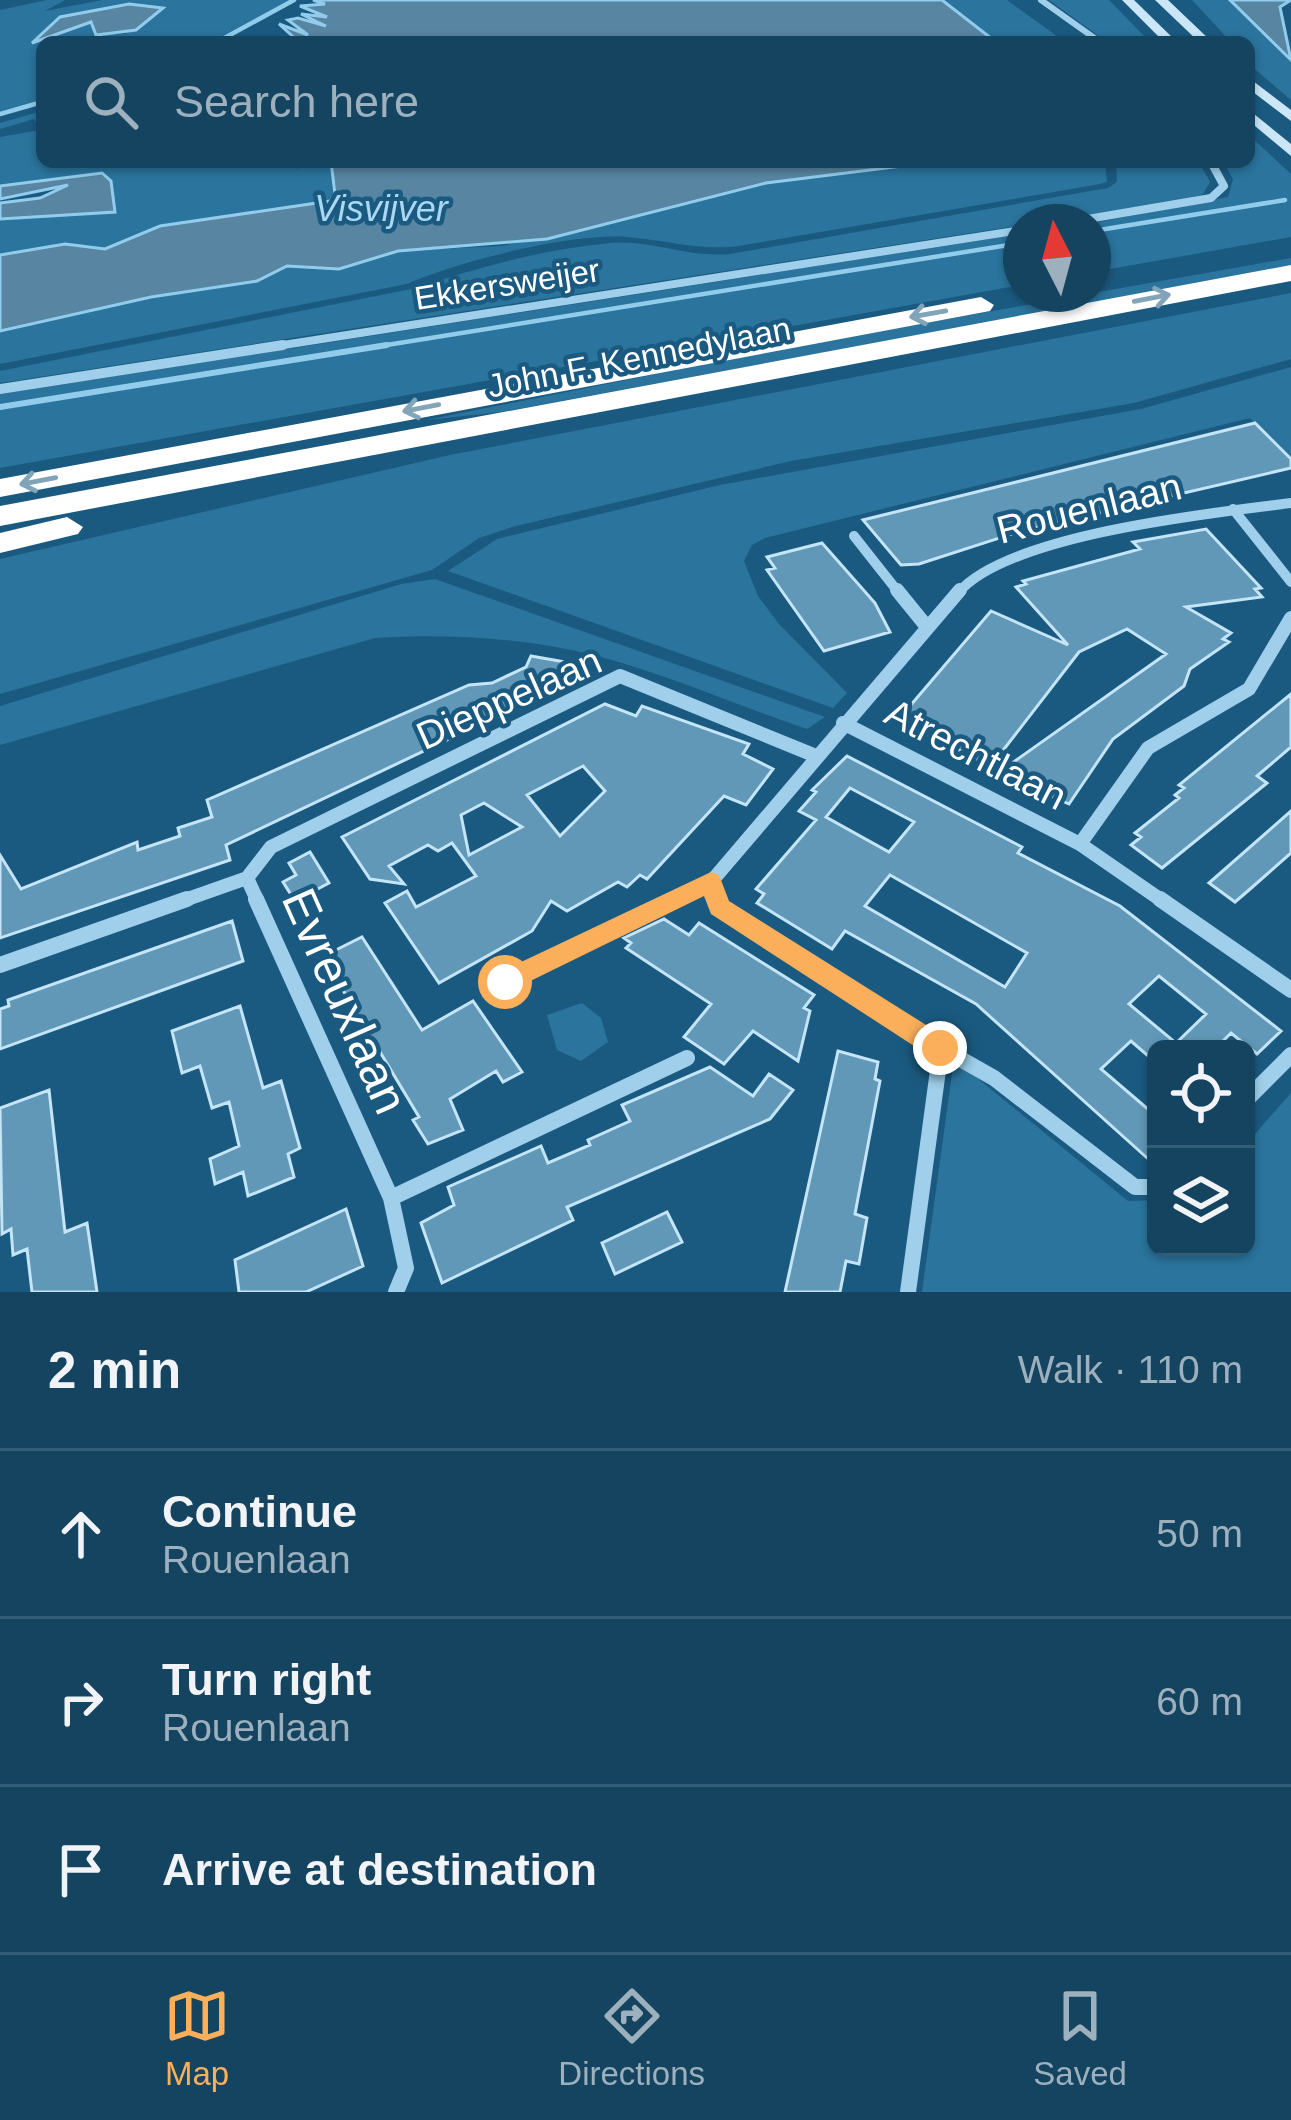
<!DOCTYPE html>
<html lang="en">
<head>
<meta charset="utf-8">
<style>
  body { margin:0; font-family:Arial,sans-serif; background:#214e69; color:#f1f3f6 }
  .controls { position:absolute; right:36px; bottom:36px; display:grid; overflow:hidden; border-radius:18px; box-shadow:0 3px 9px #0004 }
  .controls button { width:108px; height:108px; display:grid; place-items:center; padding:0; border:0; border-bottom:3px solid #335c75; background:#144460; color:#f1f3f6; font:60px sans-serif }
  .compass { position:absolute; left:1003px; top:204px; width:108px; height:108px; border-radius:50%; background:#144460; box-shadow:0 3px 9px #0004; rotate:354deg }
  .stop { position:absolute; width:36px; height:36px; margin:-27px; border:9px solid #fbaf5b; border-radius:50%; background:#fff }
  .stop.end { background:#fbaf5b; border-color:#fff; box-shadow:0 3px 12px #0008 }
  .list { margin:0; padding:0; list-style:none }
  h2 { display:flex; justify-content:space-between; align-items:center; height:156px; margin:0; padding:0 48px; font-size:51px }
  h2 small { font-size:39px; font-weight:400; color:#9db0bd }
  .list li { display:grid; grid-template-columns:78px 1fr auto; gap:36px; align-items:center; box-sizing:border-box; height:168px; padding:0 48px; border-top:3px solid #335c75 }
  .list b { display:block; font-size:45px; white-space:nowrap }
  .list p { margin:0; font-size:39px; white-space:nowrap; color:#9db0bd }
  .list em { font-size:39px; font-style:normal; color:#9db0bd }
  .icon { flex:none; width:66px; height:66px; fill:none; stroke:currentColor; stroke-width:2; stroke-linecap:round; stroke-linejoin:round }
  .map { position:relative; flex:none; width:1291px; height:1292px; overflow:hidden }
  .search { position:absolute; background:#144460; box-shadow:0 3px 9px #0004; left:36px; right:36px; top:36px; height:132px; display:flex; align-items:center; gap:30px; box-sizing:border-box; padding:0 42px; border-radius:18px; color:#9db0bd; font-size:45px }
  .sheet { height:660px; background:#144460 }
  nav { display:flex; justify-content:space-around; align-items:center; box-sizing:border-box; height:168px; border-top:3px solid #335c75; background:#144460; font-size:33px; color:#9db0bd }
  nav a { display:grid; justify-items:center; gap:6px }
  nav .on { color:#fbaf5b }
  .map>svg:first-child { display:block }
</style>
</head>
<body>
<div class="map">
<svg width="1291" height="1292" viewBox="0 0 1291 1292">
  <rect width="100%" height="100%" fill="#1b5a80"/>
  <path fill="#2a749d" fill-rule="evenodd" d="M47 0H65L45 11 102 0H294L217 42H42V102L0 114V10ZM129 4 163 8 125 34 96 35 91 22 32 42 60 17Z
    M942 0H1007L1065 42H996Z
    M1049 0H1109L1150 42H1107Z
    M1192 0H1230L1291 60V100L1249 64V42H1231Z
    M42 111V162H201L216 167 293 162 296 169 306 162H331L335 194 327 201 160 226 105 249 65 244 0 255V219L115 212 111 181 86 174 0 186V137L40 130 34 119 0 129V123Z
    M1249 135 1291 174V237L1093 272V223L1228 197 1233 179 1223 162H1249Z
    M934 162H1105L1107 182 1095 185 739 246C698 251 667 240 627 237 571 233 459 261 407 284L0 364V331L151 297 257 282 287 266 339 269 398 251 501 246 581 232 696 197 766 183Z
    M1116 162H1199L1210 182 1203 194 1191 199 0 383V371L411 289C475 269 542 249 610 243 650 239 687 258 730 254L1108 188 1117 182Z
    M1021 234V285L0 468V394Z
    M1291 258V266L501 412 426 420 812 343Z
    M1291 293V359L1134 403 791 461 512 527 479 538 432 570 0 694V559L450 455Z
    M1291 367V458L1250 418 765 538 752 545 744 561 758 596 779 624 847 693 833 708 448 571 497 539 720 485 1141 409Z
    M435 579 825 717 807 729C738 706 667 674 597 656 526 638 447 633 375 638L0 745V706L401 584Z
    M582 1003 601 1018 608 1042 581 1061 557 1050 547 1015Z
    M954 1059 1128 1201 1156 1200V1247H1246V1144L1291 1093V1292H922Z"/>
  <path fill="#5785a2" stroke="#92ccec" stroke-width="3" d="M313 0H942L996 42H299L279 24 308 35 288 20 298 18 326 26 301 14 327 17 300 6 325 4Z
    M1230 0H1291L1280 7 1291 60Z
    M129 4 163 8 136 30 96 35 91 22 32 43 60 17Z
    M331 162H934L766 183 547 239 398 251 339 269 287 266 257 281 151 297 0 331V255L65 244 105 249 160 226 330 201 335 194Z
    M102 173 111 181 115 212 0 219V203L40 198 68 185 0 199V186Z"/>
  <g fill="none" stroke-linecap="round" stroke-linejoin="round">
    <path stroke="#92ccec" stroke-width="4.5" d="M217 42 294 0
      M0 114 42 102
      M1093 231 1285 200
      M368 348 1021 243"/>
    <path stroke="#92ccec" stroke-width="6" d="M0 407 387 345"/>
  </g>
  <path fill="#6198b7" stroke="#c3e5f7" stroke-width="3" fill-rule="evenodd" d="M1255 423 1291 459V468L1021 531 919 564 901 565 863 520Z
    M1206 529 1261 588 1255 589 1262 597 1186 607 1231 633 1223 639 1229 642 1190 669 1184 686 1113 739 1069 804 998 773 1166 654 1127 629 1079 652 991 766 898 720 991 611 1068 645 1016 587 1026 584 1023 581 1140 549 1133 542Z
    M822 543 875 603 890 632 824 651 767 570 775 568 767 557Z
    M531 656 576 664 569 682 226 845 230 860 0 938V855L21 889 137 842 138 850 180 836 178 828 212 817 207 800 469 685 492 683 526 667Z
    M1291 694V747L1257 776 1267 783 1162 868 1131 845 1141 837 1135 833 1179 798 1175 795 1184 788 1179 785Z
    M605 704 636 716 642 706 749 744 743 754 773 769 746 805 724 796 647 879 640 875 627 887 618 882 567 911 551 901 532 931 439 983 385 903 407 891 416 907 476 876 452 843 438 851 428 845 389 866 404 884 370 879 342 837ZM583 766 605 791 560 836 527 795ZM484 803 522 827 469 855 461 815Z
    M847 756 1022 847 1018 853 1120 906 1281 1031 1257 1054 1231 1033 1215 1049H1170L1206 1014 1159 976 1129 1004 1176 1043 1156 1049 1155 1062 1131 1041 1101 1069 1156 1116V1166L976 1004 845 931 832 949 757 903 764 894 756 889 816 820 799 811 816 792 812 790ZM850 788 914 822 889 852 826 817ZM890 875 1027 953 1005 987 865 906Z
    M1291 811V853L1249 890 1235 902 1209 883Z
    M310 852 329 883 295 901 283 882 296 875 289 863Z
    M664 919 689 935 699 923 814 995 804 1008 810 1011 798 1061 753 1031 724 1064 684 1037 711 1004 626 948 631 943 624 938Z
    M232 921 243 961 0 1049V1009L9 1006 8 1000Z
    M362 937 422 1030 473 1001 522 1072 503 1082 496 1071 450 1099 463 1130 428 1144 413 1120 419 1117 332 972 336 970 332 952Z
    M240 1006 263 1088 281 1081 300 1148 288 1154 294 1177 248 1196 243 1172 215 1184 210 1159 239 1146 229 1102 212 1108 200 1066 182 1073 172 1031Z
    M838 1051 878 1062 875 1079 880 1081 855 1214 867 1218 859 1264 846 1261 840 1292H785Z
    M710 1067 753 1096 769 1074 793 1090 770 1119 567 1207 573 1220 442 1283 421 1223 454 1205 448 1187 541 1146 548 1163 590 1145 588 1140 630 1121 622 1105Z
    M49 1090 65 1232 87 1223 97 1292H32L27 1249 13 1255 11 1229 2 1234 0 1108Z
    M346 1209 363 1266 306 1292H239L235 1260Z
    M667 1212 682 1242 615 1274 602 1243Z"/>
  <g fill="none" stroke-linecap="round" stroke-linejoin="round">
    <path stroke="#9fcfea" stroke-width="6" d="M1041 0 1100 42"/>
    <path stroke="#9fcfea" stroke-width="8" d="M1070 222 1211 198 1224 186 1211 162
      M264 348 1021 230"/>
    <path stroke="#9fcfea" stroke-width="10" d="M0 389 283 345
      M1233 509 1291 582
      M854 536 899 593
      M958 593C1008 534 1213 513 1291 503"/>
    <path stroke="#9fcfea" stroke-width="14" d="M897 590 927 627
      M843 723 1080 844 1164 902
      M1080 844 1148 748 1249 689 1291 618
      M247 878 271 847 620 676 816 756
      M179 902 247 878 258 902
      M670 902 711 882
      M718 902 711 882 960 590"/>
    <path stroke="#9fcfea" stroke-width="16" d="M256 899 391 1198
      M717 899 720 907 941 1048 908 1292
      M1160 899 1291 990
      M0 965 187 899
      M505 982 676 899
      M941 1048 994 1078 1135 1187H1156
      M1246 1100 1291 1055
      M396 1292 406 1268 391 1198 687 1058"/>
    <path fill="#cae6f7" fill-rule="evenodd" d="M1122 0H1134L1177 42H1164Z
      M1155 0H1168L1212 42H1199Z
      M1249 78 1291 110V121L1249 89Z
      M1249 110 1291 144V156L1249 121Z"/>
    <path fill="#fff" fill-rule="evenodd" d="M1291 265V281L0 526V506Z
      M981 297 994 305 990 311 0 497V479Z
      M67 517 83 527 78 534 0 553V533Z"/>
  </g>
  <defs><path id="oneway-shaft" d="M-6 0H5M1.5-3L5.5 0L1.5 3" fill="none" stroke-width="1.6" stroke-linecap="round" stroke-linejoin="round" transform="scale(3)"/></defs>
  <g stroke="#82a4b9">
    <use href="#oneway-shaft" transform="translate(1152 298) rotate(-11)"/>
    <use href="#oneway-shaft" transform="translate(928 314) rotate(170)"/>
    <use href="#oneway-shaft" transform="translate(421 408) rotate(169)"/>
    <use href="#oneway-shaft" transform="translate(38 481) rotate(169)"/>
  </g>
  <path fill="#fbaf5b" d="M711 872 719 875 729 901 950 1040V1057H931L711 914 704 896 514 989H496V974Z"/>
  <g text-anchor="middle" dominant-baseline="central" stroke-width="9" stroke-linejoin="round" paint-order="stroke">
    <g font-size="33" fill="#fff" stroke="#1b5a80">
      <text transform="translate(507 284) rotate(-9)">Ekkersweijer</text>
      <text transform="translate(639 357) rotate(-11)">John F. Kennedylaan</text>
    </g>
    <g font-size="36" font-style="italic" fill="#aad8f2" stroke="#1b5a80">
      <text x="381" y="208">Visvijver</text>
    </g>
    <g font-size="39" fill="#fff" stroke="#1b5a80">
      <text transform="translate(1089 508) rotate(-14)">Rouenlaan</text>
      <text transform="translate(509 698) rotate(-24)">Dieppelaan</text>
      <text transform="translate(976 754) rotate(27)">Atrechtlaan</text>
    </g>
    <g font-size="48" fill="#fff" stroke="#1b5a80">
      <text transform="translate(345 1001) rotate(66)">Evreuxlaan</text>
    </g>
  </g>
</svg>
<div class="controls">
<button><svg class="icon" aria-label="locate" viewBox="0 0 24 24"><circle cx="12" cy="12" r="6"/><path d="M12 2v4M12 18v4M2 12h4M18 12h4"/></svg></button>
<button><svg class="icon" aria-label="layers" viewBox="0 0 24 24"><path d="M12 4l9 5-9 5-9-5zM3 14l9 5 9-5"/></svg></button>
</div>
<svg class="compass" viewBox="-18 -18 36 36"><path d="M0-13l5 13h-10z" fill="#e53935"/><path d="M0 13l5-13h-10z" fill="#9db0bd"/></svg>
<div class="stop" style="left:505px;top:982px"></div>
<div class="stop end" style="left:940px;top:1048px"></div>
<div class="search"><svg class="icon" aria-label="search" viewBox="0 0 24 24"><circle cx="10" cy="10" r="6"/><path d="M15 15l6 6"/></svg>Search here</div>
</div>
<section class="sheet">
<h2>2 min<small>Walk · 110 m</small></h2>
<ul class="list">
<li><svg class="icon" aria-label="ahead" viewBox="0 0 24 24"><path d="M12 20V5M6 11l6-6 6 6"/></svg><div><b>Continue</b><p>Rouenlaan</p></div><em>50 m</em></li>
<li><svg class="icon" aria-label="right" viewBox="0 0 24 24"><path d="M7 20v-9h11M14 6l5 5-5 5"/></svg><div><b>Turn right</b><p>Rouenlaan</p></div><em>60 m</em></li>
<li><svg class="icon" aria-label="arrive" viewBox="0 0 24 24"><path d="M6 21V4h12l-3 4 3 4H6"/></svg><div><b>Arrive at destination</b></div></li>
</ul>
</section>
<nav>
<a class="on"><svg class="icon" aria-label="map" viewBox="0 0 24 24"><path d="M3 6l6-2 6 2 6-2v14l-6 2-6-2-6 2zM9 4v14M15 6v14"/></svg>Map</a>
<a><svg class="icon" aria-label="directions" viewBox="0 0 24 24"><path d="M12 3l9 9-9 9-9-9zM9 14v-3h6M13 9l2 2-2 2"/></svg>Directions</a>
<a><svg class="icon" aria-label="saved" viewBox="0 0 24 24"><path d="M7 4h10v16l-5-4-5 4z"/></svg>Saved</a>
</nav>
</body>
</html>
